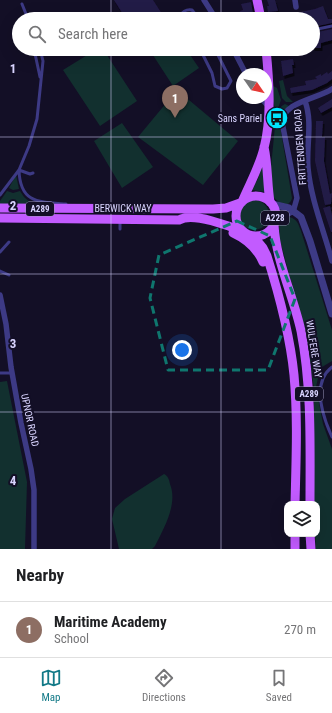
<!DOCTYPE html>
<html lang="en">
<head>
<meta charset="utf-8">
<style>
  body { margin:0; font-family:"Roboto Condensed",sans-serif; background:#f2f2f2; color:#202124 }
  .controls { position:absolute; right:12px; bottom:12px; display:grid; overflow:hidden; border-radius:8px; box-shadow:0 4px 16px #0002 }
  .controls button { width:36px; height:36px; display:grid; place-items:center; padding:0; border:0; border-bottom:1px solid #e0e0e0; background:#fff; color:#202124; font:20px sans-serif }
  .compass { position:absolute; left:236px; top:68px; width:36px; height:36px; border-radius:50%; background:#fff; box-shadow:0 4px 16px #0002; rotate:124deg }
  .you { position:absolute; left:182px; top:350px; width:14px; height:14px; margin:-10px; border:3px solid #fff; border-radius:50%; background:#1a73e8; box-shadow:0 0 0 6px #1a73e833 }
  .badge { display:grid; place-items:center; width:26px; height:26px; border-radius:50%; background:#127987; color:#fff; font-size:13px; font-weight:700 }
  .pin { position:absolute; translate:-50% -33px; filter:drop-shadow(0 1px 2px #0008) }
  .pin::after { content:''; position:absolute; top:21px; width:14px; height:12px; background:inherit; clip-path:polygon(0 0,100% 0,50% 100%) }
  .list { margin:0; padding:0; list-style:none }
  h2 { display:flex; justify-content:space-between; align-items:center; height:52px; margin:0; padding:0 16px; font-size:17px }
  h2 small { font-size:13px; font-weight:400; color:#757577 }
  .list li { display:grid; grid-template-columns:26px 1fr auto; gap:12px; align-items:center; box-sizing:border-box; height:56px; padding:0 16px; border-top:1px solid #e0e0e0 }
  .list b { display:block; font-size:15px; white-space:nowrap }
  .list p { margin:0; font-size:13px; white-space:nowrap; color:#757577 }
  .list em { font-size:13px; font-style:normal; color:#757577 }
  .icon { flex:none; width:22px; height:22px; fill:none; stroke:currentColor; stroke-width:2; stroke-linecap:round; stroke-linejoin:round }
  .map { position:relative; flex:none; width:332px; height:549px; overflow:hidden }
  .search { position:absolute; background:#fff; box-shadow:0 4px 16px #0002; left:12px; right:12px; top:12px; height:44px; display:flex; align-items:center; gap:10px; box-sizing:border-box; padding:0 14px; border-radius:22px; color:#757577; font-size:15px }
  .sheet { height:108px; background:#fff }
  nav { display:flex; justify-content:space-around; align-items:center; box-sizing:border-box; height:56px; border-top:1px solid #e0e0e0; background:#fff; font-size:11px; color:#757577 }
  nav a { display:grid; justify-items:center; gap:2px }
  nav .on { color:#127987 }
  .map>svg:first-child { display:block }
</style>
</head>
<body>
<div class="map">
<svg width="332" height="549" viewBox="0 0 332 549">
  <defs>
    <filter id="shadow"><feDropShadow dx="1.5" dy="3" stdDeviation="0" flood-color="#0009"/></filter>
  </defs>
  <rect width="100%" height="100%" fill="#130f26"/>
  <path fill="#12302f" d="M97 49H103L137 101 100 126 63 70Z
    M149 49H186L199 68 173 86Z
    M283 80 287 96 293 102H286L282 98 279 81Z
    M273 86 277 88 281 100 276 114 273 100Z
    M177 90 238 141 203 185 138 137Z
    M285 104 289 106 281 114 280 123 277 124C278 118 275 109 285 104Z
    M122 123 153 167 122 188 94 141Z
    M275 126H280L292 198 291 201 287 205 281 204 273 197 271 167Z
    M263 162 265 192 252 190 258 179Z
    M16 175 19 189 13 190 9 188Z
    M7 191 13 193 20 191 24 197 32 204H0V201Z
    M239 215a15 15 0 1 1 30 0a15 15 0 1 1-30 0Z
    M289 217C297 219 298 223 301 231L332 330V361L322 367 319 373 316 387 323 424 332 449V549H316L315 534H317V504H314V388L305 332 279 237V227L281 221Z
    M7 381 27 482 25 549H0V382Z
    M164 474C168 476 169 479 170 484 178 504 164 528 155 546L152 549H119L112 519 115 508 125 499Z"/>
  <path fill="#241b47" filter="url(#shadow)" d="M114 0H153L164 17 162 19H126Z
    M267 0H275L278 11 268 12 267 6H269Z
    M251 2 254 19H242L240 11 243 10 241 4Z
    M323 6 328 19H332V23L313 27V17L298 19 296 13 315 9Z
    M281 13 282 19H276L275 15Z
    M332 29V40L321 43V48H313V33Z
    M293 59 294 65H292L293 73 283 76 281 61Z
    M332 71V79L327 83 312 90 291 93 290 88 306 85 305 81 317 79 315 77 321 74V76L327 72 328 74Z
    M332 99V107L321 113 318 108Z
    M316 121H323L322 137H325L324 161 330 194 332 193 331 204 325 205 315 161Z
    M330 206 332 215V232H331L323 208Z"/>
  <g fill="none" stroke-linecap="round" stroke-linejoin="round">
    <path stroke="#3d3a85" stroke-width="3" d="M22 4 28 19
      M182 19 180 16C183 11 186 9 192 10L199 19
      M313 30 332 26
      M34 49 40 77
      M200 49 212 73 215 86 222 89 227 88 231 81 215 49
      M19 170C20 203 38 202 66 204
      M19 170 30 174 33 173
      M0 195 19 170 29 146 37 119 43 61 40 49
      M120 229V220
      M0 252 9 242
      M0 271 9 275
      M332 367C311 383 323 417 332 437
      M0 373H12"/>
    <path stroke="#3d3a85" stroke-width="5.5" d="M204 0 216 19
      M295 0 296 7
      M233 49 246 74
      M261 98 268 106
      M305 101C313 123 306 146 308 168 311 200 324 231 332 261
      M293 212 297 198 282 122C283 102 317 99 332 89
      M0 295 6 324 11 367 21 423 31 469 34 490V549"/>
    <path stroke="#3d3a85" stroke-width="7" d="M272 204 289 208 301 217 310 241 332 314
      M274 225 283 216 292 211"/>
    <path stroke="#c25bff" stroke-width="9" d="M257 0 261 19
      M264 147C268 165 267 183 270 202
      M236 216a20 20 0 1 1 40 0a20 20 0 1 1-40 0Z
      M242 202C250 183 259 168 264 148 272 118 269 79 266 49
      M0 208 213 209 226 208 240 203
      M0 218 179 220C193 212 230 226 243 232
      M274 225C276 261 293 295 301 331 312 388 310 446 310 504
      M233 233C246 239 257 248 263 262
      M253 236 263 248 267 256C279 294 290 335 294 375 298 418 296 461 295 504
      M295 534V549
      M310 534 311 549"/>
  </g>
  <path fill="none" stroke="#0f766e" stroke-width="3" stroke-dasharray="8 5" stroke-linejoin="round" d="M237 221 270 236 295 299 268 370H168L150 298 159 255Z"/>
  <path fill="none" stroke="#d9d4ff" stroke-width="1" stroke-opacity="0.55" d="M111 0V19M221 0V19M111 49V549M221 49V549M0 137H332M0 274H332M0 412H332"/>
  <defs>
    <g id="bus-disc" transform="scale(1.15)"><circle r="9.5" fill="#00e5ff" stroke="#130f26"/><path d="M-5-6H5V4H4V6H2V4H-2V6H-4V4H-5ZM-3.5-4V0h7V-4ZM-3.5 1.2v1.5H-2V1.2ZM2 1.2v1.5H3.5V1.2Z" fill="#111"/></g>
  </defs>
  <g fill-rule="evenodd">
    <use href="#bus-disc" x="277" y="118"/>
  </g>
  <g text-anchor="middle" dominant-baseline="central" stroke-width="4" stroke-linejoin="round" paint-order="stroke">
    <g fill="#130f26" stroke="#9e99be" stroke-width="1">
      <rect x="26" y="202" width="28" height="14" rx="3"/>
      <rect x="261" y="211" width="28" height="14" rx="3"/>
      <rect x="295" y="387" width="28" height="14" rx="3"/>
    </g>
    <g font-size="9" font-weight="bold" fill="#d9d4ff">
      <text x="40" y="209">A289</text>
      <text x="275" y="218">A228</text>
      <text x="309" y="394">A289</text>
    </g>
    <g font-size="10" fill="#d9d4ff" stroke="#130f26" text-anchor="end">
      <text x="262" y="118">Sans Pariel</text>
    </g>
    <g font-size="10" fill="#d9d4ff" stroke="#130f26">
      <text transform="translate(300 147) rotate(-94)">FRITTENDEN ROAD</text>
      <text x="123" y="208">BERWICK WAY</text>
      <text transform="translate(314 349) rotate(81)">WULFERE WAY</text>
      <text transform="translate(30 420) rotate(78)">UPNOR ROAD</text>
    </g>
  </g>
  <g font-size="13" text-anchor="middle" font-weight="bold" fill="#d9d4ff" stroke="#130f26" stroke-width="4" stroke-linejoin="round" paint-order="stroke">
    <text x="13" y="73">1</text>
    <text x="13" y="210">2</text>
    <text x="13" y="348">3</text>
    <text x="13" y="485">4</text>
  </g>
</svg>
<div class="controls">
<button><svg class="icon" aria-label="layers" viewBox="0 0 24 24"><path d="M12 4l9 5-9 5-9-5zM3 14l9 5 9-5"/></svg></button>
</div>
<svg class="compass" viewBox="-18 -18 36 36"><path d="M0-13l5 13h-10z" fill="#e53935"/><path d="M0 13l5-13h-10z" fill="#757577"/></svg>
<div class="you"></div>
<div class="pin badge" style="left:175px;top:118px;background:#8d6e63">1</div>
<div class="search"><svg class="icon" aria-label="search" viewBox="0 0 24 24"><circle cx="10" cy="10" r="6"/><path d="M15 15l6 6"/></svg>Search here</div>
</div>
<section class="sheet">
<h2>Nearby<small></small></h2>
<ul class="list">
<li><span class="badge" style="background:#8d6e63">1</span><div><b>Maritime Academy</b><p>School</p></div><em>270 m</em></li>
</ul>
</section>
<nav>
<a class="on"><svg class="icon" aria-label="map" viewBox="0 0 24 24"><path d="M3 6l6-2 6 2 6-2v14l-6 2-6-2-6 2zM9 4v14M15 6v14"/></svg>Map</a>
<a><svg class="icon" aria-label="directions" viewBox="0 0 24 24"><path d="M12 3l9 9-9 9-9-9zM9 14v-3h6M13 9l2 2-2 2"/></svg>Directions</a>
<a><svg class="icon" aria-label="saved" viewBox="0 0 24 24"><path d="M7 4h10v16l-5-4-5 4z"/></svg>Saved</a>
</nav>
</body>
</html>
